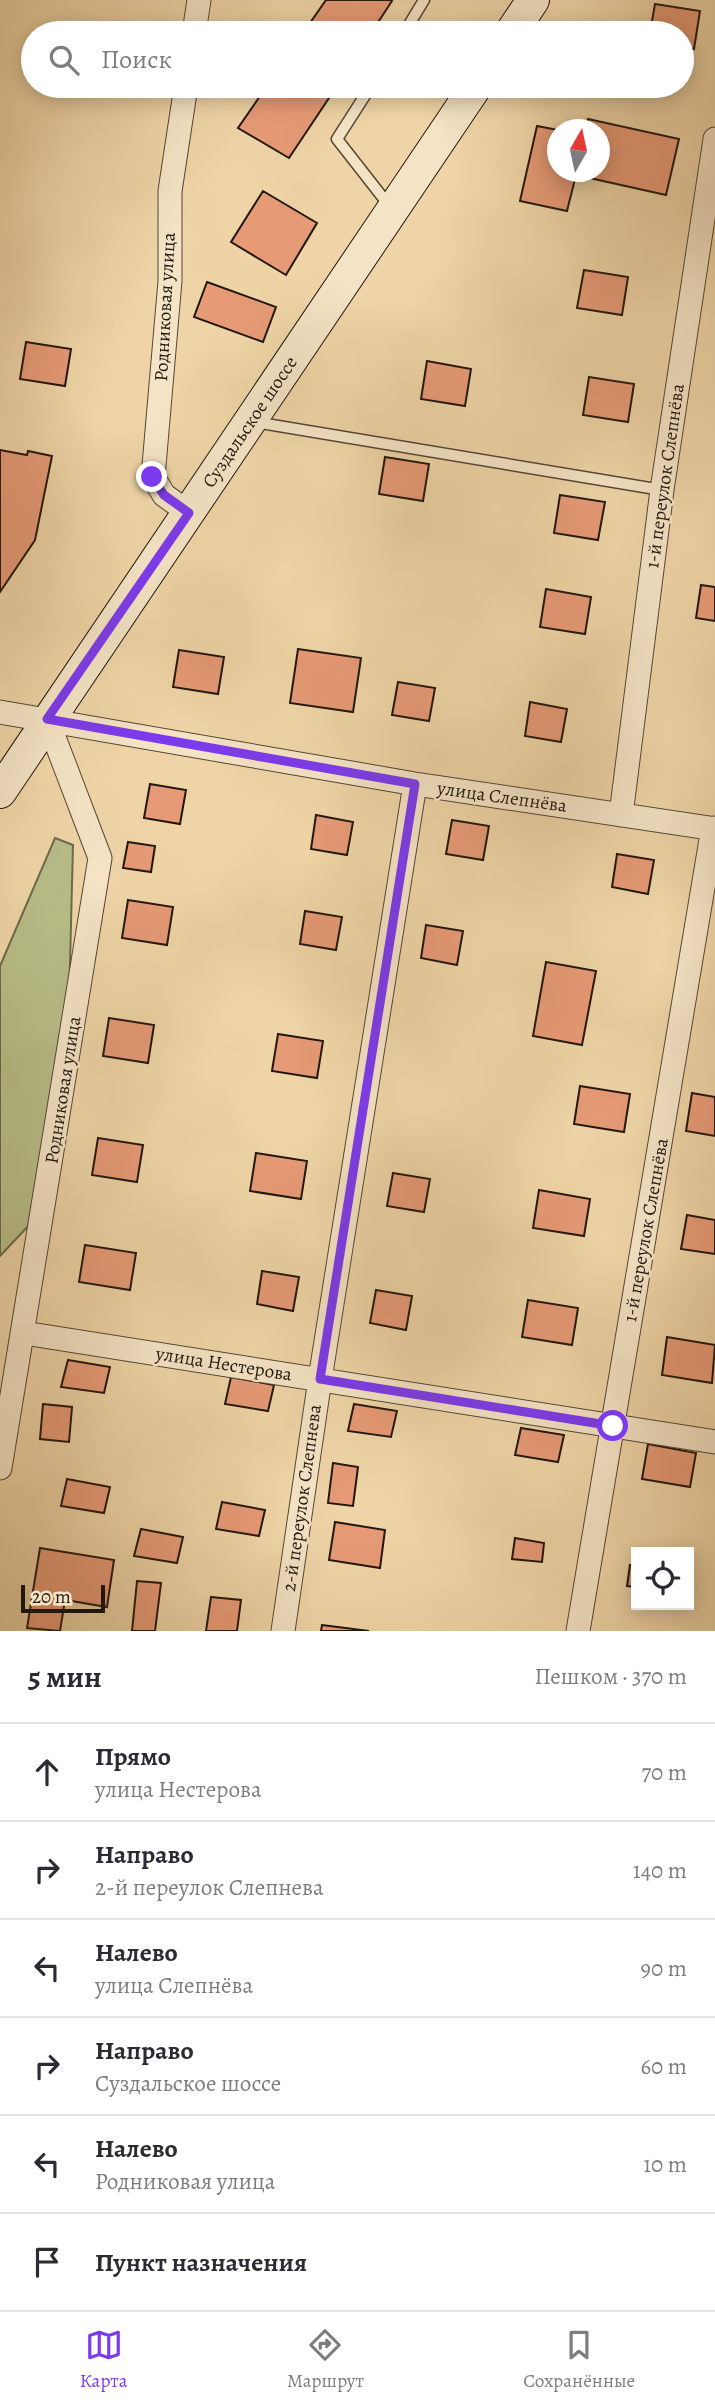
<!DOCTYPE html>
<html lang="ru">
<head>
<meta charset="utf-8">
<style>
  body { margin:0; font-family:Alegreya,serif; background:#f2f2f3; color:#2b2b33 }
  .controls { position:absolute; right:21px; bottom:21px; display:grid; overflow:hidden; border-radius:0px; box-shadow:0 4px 18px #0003 }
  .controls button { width:63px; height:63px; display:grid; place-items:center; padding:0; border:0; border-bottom:2px solid #e1e1e2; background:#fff; color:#2b2b33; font:35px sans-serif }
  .compass { position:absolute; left:547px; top:119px; width:63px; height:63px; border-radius:50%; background:#fff; box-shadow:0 4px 18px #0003; rotate:9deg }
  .scale { position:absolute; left:21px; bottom:18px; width:84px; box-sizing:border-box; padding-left:7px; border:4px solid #221711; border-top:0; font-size:19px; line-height:24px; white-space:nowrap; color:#221711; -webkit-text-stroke:5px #f4e3c5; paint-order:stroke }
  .stop { position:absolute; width:21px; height:21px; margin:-16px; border:5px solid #7c3aed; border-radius:50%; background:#fff }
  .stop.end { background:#7c3aed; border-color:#fff; box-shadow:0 2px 7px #0008 }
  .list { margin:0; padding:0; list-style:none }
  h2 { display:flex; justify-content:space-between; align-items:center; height:91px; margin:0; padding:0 28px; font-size:30px }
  h2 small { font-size:23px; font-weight:400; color:#7c7c81 }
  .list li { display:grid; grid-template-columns:46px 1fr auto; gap:21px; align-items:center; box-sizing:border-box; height:98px; padding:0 28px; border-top:2px solid #e1e1e2 }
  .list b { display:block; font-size:26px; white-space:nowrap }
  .list p { margin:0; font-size:23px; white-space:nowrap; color:#7c7c81 }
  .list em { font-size:23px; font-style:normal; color:#7c7c81 }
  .icon { flex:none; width:38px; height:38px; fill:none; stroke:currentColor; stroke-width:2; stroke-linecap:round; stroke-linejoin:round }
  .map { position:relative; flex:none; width:715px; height:1631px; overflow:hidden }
  .search { position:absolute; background:#fff; box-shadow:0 4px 18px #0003; left:21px; right:21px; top:21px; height:77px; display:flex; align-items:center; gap:18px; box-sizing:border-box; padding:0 24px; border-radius:38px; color:#7c7c81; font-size:26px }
  .sheet { height:679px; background:#fff }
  nav { display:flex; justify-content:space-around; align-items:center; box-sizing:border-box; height:98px; border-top:2px solid #e1e1e2; background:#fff; font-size:19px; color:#7c7c81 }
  nav a { display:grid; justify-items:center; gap:4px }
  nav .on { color:#7c3aed }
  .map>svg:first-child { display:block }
</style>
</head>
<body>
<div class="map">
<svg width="715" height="1631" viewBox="0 0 715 1631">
  <rect width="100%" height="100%" fill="#eed4a6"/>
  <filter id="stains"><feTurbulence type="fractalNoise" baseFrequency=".00286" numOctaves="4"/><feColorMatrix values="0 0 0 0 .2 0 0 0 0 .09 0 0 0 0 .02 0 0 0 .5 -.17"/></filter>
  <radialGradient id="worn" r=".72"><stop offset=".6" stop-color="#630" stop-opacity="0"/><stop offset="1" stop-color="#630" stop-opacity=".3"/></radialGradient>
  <path fill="#b7bd88" stroke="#6c6a4c" stroke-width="2" d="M55 838 73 845 69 1003 33 1221 0 1256V966Z"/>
  <path fill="#e69a76" stroke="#221711" stroke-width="2" d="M326 0H390L392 1 371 33H303Z
    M655 4 700 11 694 49 682 47V33H650Z
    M267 86H337L289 158 238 128Z
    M588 119 679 139 666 195 576 175 567 211 520 201 537 126 558 130V172H600V130H586Z
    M263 191 317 223 286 275 231 242Z
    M584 270 628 277 622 315 577 308Z
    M207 282 276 307 263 342 194 317Z
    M26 342 71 349 65 386 20 379Z
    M427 361 471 369 465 406 421 399Z
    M589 377 634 384 628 422 583 415Z
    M0 450 27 455 28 451 52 456 35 540 0 592Z
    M385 457 429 464 423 501 379 494Z
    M560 495 605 502 598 540 554 533Z
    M701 585 715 587V621L696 618Z
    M546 589 591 597 585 634 540 627Z
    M298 649 361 658 353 712 290 703Z
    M179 650 224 657 218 694 173 687Z
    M398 682 435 688 429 721 392 715Z
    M530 702 567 709 561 742 525 736Z
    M150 784 186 790 180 824 144 818Z
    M316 815 353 822 347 855 311 849Z
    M452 820 489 826 483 860 446 854Z
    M128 842 155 846 151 872 123 868Z
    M617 854 654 860 648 894 612 887Z
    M128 900 173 907 167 945 122 938Z
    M305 911 342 917 336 950 300 944Z
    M426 925 463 931 457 965 421 958Z
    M546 962 596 971 582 1045 533 1036Z
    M109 1018 154 1025 148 1063 103 1056Z
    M278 1034 323 1041 317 1078 272 1071Z
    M580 1086 630 1094 624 1132 574 1124Z
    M692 1093 715 1097V1136L686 1131Z
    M98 1138 143 1145 137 1182 92 1175Z
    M256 1153 307 1161 301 1199 250 1191Z
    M393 1173 430 1179 424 1212 387 1206Z
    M539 1190 590 1199 584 1236 533 1228Z
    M687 1215 715 1220V1254L681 1249Z
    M85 1245 136 1253 130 1290 79 1282Z
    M262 1271 299 1277 293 1311 257 1304Z
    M376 1290 412 1296 406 1330 370 1323Z
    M528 1300 578 1308 572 1345 522 1337Z
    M667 1337 715 1345 712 1383 662 1375Z
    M68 1360 110 1367 104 1393 61 1387Z
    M231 1377 274 1385 268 1411 225 1404Z
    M43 1404 72 1407 69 1442 40 1439Z
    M354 1404 397 1411 391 1437 348 1431Z
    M521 1428 564 1435 558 1462 515 1455Z
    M648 1444 696 1453 690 1487 642 1479Z
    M333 1463 358 1467 353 1506 328 1503Z
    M67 1479 110 1487 104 1513 61 1506Z
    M222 1502 265 1510 259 1536 216 1529Z
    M335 1522 385 1530 380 1568 329 1560Z
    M141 1529 183 1537 177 1563 134 1556Z
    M515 1538 544 1543 542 1562 512 1559Z
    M40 1548 114 1560 107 1607 65 1600 60 1631 27 1628Z
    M630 1565 636 1566V1587L627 1586Z
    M137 1581 161 1583 155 1631H132Z
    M211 1597 241 1600 237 1631H206Z
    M322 1625 369 1631H321Z"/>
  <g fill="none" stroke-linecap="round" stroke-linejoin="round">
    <g stroke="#554636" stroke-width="13">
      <path id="lane" d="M404 33 424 0
        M371 86 337 139 391 208
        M254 422 662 490"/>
    </g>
    <g stroke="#554636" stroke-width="25">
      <path id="street" d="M194 33 199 0
        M186 86 170 191V281L153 477 164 495 189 513
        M0 712 415 784 715 829
        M621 815 662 490 715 139
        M24 1333 715 1442
        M0 1468 100 858 47 719
        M283 1631 320 1379 415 784
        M578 1631 713 828"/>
    </g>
    <g stroke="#221711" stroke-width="34">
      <path id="secondary" d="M511 33 533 0
        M0 792 476 86"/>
    </g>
    <use href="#lane" stroke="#f4e3c5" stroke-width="10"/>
    <use href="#street" stroke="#f4e3c5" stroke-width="23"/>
    <use href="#secondary" stroke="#f4e3c5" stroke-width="32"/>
  </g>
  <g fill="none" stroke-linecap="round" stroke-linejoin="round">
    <path stroke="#7c3aed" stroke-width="9" d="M152 477 164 495 189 513 47 719 415 784 320 1379 613 1426"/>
  </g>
  <g text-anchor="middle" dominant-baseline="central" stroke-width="5" stroke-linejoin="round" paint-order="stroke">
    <g font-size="19" fill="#221711" stroke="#f4e3c5">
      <text transform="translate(165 307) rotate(-87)">Родниковая улица</text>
      <text transform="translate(250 422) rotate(-56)">Суздальское шоссе</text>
      <text transform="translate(665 476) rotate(-82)">1-й переулок Слепнёва</text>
      <text transform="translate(502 797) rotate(8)">улица Слепнёва</text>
      <text transform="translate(63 1090) rotate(-81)">Родниковая улица</text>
      <text transform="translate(646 1230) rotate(-80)">1-й переулок Слепнёва</text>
      <text transform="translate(224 1364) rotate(9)">улица Нестерова</text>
      <text transform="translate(302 1498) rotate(-82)">2-й переулок Слепнева</text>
    </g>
  </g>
  <rect width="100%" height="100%" filter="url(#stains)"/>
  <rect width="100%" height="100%" fill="url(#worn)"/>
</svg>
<div class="controls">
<button><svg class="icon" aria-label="locate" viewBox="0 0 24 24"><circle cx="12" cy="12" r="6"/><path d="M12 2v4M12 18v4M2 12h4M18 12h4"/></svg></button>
</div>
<svg class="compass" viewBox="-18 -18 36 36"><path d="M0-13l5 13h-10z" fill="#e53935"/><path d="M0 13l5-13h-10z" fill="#7c7c81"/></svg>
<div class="scale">20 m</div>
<div class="stop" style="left:613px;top:1426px"></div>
<div class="stop end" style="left:152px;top:477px"></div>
<div class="search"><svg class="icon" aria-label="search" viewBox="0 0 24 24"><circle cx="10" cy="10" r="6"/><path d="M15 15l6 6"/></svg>Поиск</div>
</div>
<section class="sheet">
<h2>5 мин<small>Пешком · 370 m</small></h2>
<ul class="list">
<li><svg class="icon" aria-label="ahead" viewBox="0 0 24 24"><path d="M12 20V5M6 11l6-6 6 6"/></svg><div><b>Прямо</b><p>улица Нестерова</p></div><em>70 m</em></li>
<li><svg class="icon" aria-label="right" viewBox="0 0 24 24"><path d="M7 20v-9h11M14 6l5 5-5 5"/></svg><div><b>Направо</b><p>2-й переулок Слепнева</p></div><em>140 m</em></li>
<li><svg class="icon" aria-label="left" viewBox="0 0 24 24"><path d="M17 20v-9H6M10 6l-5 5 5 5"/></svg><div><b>Налево</b><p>улица Слепнёва</p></div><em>90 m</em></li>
<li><svg class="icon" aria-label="right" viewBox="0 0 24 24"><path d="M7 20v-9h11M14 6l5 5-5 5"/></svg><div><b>Направо</b><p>Суздальское шоссе</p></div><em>60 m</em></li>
<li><svg class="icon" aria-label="left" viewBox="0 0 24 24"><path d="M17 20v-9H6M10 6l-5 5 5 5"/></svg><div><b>Налево</b><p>Родниковая улица</p></div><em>10 m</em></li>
<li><svg class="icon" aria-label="arrive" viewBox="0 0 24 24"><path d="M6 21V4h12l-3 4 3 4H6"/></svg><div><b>Пункт назначения</b></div></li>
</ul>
</section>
<nav>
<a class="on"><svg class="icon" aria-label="map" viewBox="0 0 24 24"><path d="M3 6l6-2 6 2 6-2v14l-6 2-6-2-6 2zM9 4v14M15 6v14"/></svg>Карта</a>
<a><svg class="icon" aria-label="directions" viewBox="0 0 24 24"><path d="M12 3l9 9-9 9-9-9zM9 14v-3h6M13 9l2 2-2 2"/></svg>Маршрут</a>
<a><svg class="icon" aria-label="saved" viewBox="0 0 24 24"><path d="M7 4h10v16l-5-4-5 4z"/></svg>Сохранённые</a>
</nav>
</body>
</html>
